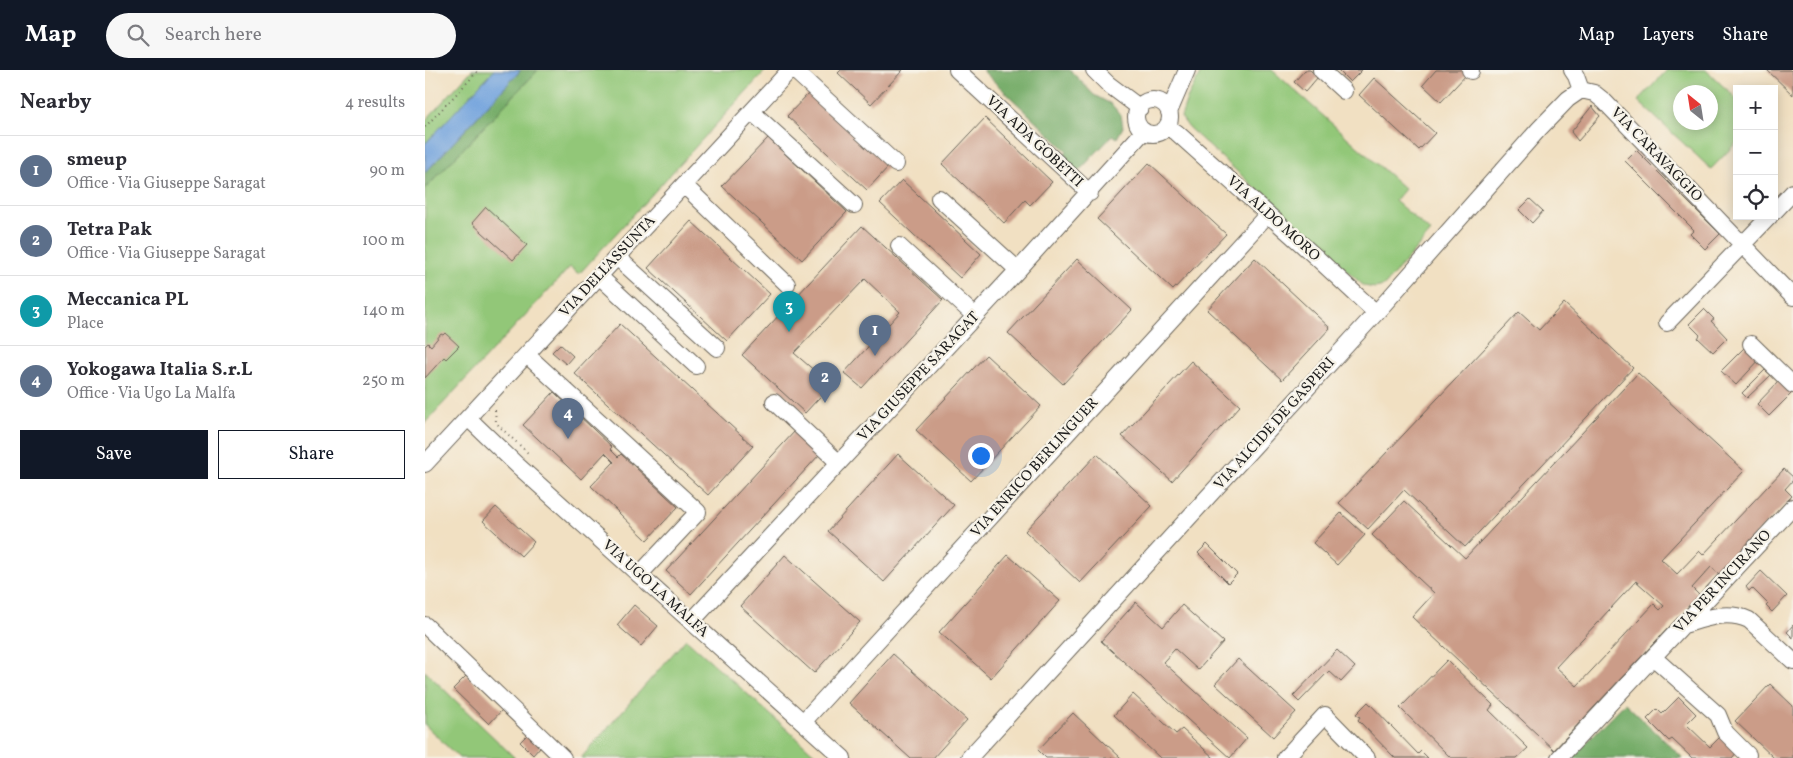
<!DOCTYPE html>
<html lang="en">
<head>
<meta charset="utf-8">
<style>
  body { margin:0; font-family:Vollkorn,serif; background:#f7f7f7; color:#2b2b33 }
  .controls { position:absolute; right:15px; top:15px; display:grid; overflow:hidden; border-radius:0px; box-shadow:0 2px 12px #0003 }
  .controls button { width:45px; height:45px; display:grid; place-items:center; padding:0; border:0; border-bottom:1px solid #e1e1e2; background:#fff; color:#2b2b33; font:25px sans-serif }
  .compass { position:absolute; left:1248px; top:15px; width:45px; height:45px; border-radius:50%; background:#fff; box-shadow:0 2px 12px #0003; rotate:330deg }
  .you { position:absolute; left:555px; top:385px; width:18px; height:18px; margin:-12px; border:4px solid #fff; border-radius:50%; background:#1a73e8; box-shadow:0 0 0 8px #1a73e833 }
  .badge { display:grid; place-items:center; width:32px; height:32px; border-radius:50%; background:#111827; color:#fff; font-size:16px; font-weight:700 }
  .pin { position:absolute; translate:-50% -41px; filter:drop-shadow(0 1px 2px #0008) }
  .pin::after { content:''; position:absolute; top:26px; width:18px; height:15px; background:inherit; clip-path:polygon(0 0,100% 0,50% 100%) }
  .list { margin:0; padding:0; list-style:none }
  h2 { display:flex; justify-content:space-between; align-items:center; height:65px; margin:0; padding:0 20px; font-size:21px }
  h2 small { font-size:16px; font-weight:400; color:#7c7c81 }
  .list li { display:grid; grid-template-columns:32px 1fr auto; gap:15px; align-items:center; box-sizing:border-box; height:70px; padding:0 20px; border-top:1px solid #e1e1e2 }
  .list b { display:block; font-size:19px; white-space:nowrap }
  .list p { margin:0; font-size:16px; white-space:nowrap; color:#7c7c81 }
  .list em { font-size:16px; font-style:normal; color:#7c7c81 }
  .actions { display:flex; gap:10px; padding:15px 20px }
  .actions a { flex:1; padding:11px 0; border:1px solid #111827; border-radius:0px; text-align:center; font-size:18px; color:#111827 }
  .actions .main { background:#111827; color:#fff }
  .icon { flex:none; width:28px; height:28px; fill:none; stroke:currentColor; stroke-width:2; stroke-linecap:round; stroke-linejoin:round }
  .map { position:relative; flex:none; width:1368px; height:688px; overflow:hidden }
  header { display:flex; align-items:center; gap:30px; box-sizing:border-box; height:70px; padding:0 25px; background:#111827; color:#fff }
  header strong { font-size:24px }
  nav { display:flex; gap:28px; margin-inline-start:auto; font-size:18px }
  .search { width:350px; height:45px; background:#f7f7f7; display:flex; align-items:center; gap:12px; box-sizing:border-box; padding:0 18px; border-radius:28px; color:#7c7c81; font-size:19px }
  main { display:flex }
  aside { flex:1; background:#fff }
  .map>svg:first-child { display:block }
</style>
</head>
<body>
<header>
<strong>Map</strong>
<div class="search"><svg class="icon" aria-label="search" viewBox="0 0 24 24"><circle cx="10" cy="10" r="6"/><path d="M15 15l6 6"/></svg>Search here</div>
<nav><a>Map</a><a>Layers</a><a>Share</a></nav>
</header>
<main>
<aside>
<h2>Nearby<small>4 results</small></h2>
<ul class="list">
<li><span class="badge" style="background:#5c6f8a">1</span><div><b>smeup</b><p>Office · Via Giuseppe Saragat</p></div><em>90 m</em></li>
<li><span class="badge" style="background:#5c6f8a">2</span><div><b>Tetra Pak</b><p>Office · Via Giuseppe Saragat</p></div><em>100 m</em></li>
<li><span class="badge" style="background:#0f9aa8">3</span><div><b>Meccanica PL</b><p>Place</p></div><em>140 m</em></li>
<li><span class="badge" style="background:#5c6f8a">4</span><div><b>Yokogawa Italia S.r.L</b><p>Office · Via Ugo La Malfa</p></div><em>250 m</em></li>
</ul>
<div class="actions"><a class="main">Save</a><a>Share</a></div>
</aside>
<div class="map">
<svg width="1368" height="688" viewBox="0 0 1368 688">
  <rect width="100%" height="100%" fill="#f7f3e8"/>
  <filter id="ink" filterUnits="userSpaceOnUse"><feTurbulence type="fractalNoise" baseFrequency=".02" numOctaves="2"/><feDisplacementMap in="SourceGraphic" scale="10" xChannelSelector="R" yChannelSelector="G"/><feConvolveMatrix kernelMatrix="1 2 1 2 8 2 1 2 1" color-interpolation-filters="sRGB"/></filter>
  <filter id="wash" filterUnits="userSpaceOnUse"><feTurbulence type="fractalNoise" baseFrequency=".0096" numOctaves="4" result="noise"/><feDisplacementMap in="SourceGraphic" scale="20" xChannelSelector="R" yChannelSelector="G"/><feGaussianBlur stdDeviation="1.12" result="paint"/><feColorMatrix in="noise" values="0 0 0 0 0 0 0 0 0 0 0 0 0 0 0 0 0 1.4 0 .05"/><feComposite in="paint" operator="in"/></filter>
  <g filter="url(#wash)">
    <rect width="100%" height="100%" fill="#f1e0c2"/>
    <path fill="#92c778" stroke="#57724a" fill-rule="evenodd" d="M47 0H69L0 74V51Z
      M113 0H341L154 204 145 197 0 353V119Z
      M777 0H847L980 119 970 131 1006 162 959 216 950 218 939 216 764 58 756 47 762 29Z
      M1242 0H1281L1312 29V72L1286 99 1213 31ZM1256 22H1286V52H1256Z
      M261 569 394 688H156Z
      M0 601 90 688H34L0 655Z"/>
    <path fill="#75ac68" stroke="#486442" d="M96 0H113L0 119V103Z
      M557 0H645L669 25 686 34 696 45 698 57 692 68 688 65 652 103 636 88 642 81Z
      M1200 633 1258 688H1146Z"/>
    <path fill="#72a3dd" stroke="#47607c" d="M69 0H96L0 103V74Z"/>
    <g id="blocks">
      <path fill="#cb9c88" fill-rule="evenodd" d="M416 0H478L446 34 413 3Z
        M880 0H885L893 7 880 22 869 12Z
        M913 0H937L925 12Z
        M1011 0H1038L1042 4 1016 32 998 15Z
        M1342 0H1365L1368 3V25Z
        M949 8 1010 63 994 80 934 25Z
        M384 23 464 96 442 120 362 46Z
        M1167 36 1175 46 1153 71 1146 62Z
        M560 48 627 112 605 135 600 130 579 153 517 94Z
        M343 68 422 142 377 190 297 116Z
        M1211 80 1295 164 1280 179 1265 164 1269 160 1200 91Z
        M724 93 801 164 748 220 672 149Z
        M477 110 556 184 535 208 455 133Z
        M1105 129 1118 141 1107 153 1094 140Z
        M61 137 102 175 88 190 47 153Z
        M266 151 345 224 302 271 223 198Z
        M437 156 518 230 437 318 419 303 475 242 440 209 369 283 406 315 380 343 317 285Z
        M830 188 905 258 857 310 782 240Z
        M652 189 707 240 638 314 583 263Z
        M1139 233 1208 298 1040 477 979 420 943 459 914 433 1094 242 1114 260Z
        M1279 239 1289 249 1286 251 1302 268 1288 282 1273 268 1275 265 1264 254Z
        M195 254 328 376 283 425 149 303Z
        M20 263 34 276 21 289 19 287 0 308V276L3 273 6 276 16 264 18 265Z
        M135 274 148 286 141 294 127 282Z
        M1322 275 1336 288 1311 315 1296 301Z
        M561 285 616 336 546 411 491 360Z
        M766 291 815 336 747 411 697 366Z
        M1340 300 1346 305 1322 328 1317 323Z
        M1213 303 1319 401 1236 489 1252 504 1274 481 1278 485 1359 399 1368 407V410L1360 419 1367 426 1294 504 1286 497 1267 518 1274 525 1129 680 987 547 1009 523 947 465 979 431 1040 488ZM1211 511 1239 536 1235 540 1229 534 1152 616 1131 597Z
        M1355 310 1368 322 1344 346 1332 334Z
        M129 322 187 377 185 379 193 387 196 384 253 437 222 470 166 416 189 392 180 383 156 409 98 355Z
        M370 361 395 384 266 524 241 501Z
        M473 384 529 435 459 512 403 461Z
        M672 384 727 436 655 513 600 461Z
        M71 437 109 472 96 486 58 451Z
        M916 443 940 465 912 495 888 473Z
        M782 474 812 504 803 513 773 483Z
        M360 485 435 552 389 603 315 536Z
        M583 485 635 531 566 608 514 562Z
        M1336 501 1362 526 1347 542 1341 536 1343 534 1327 518 1324 521 1321 517Z
        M711 532 738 557 757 535 798 572 773 600 750 579 738 592 822 668 805 688 676 571Z
        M209 535 233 556 216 576 192 555Z
        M1368 555V568L1362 562Z
        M912 580 930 597 916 612 904 601 874 632 868 626Z
        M468 584 542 650 508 688H485L424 633Z
        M813 589 871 642 848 667 790 614Z
        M1022 590 1068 635 1064 640 1103 678 1092 688H1026L975 638Z
        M42 605 77 640 64 654 28 619Z
        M1345 614 1368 636V688H1349L1310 651Z
        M708 624 751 664 757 659 789 688H735L689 645Z
        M1254 627 1271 644 1261 654 1285 677 1297 665 1313 681 1307 688H1267L1247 669 1244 671 1222 649 1232 639 1237 644Z
        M943 632 993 684 996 681 1003 688H970L933 650 935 647 931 644Z
        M648 643 696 688H621L613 680Z
        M102 665 115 677 108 685 95 672Z"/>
    </g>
  </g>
  <g filter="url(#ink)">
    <use href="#blocks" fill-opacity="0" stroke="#676156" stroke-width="1"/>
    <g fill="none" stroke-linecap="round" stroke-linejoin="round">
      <g stroke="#676156" stroke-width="18">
        <path id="minor" d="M369 0 471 94
          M532 0 665 123
          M669 0 683 14 715 38
          M896 0 919 21
          M1045 0 1046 1
          M1147 0 1151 6 1156 20
          M1156 20 1169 23 1179 31 1368 227
          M711 47a17 17 0 1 1 34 0a17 17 0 1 1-34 0Z
          M327 42 429 135
          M744 42 762 0
          M742 57 751 62 892 188 951 243
          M259 115 362 214
          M514 128 593 200
          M1349 142 1368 122
          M474 176 550 246
          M192 187 292 278
          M174 206 271 296
          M1242 253 1345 146
          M1326 274 1368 315
          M102 285 273 442 214 505
          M349 332 414 393
          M43 348 92 395 418 688
          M0 394 365 0
          M266 552 593 200 719 61
          M0 555 138 688
          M1259 555C1281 548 1302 540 1324 550L1368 591
          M1228 587 1293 645 1300 662 1323 685
          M378 652 843 144
          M544 688 951 243 1114 59 1143 29 1156 20
          M860 688 900 645 942 688
          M1134 688 1368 437"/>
      </g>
      <path stroke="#676156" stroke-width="2" stroke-dasharray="1 4" stroke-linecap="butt" d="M0 57 54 0
        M70 340 71 352 75 357 103 383 101 385"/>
      <use href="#minor" stroke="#fff" stroke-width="16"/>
    </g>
  </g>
  <g text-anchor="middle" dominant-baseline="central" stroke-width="4.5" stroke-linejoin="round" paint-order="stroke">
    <g font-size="15" fill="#1c1c1c" stroke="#f7f3e8">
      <text transform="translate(609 72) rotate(43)">VIA ADA GOBETTI</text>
      <text transform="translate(1231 85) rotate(46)">VIA CARAVAGGIO</text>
      <text transform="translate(848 149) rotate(42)">VIA ALDO MORO</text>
      <text transform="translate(183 197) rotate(-47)">VIA DELL'ASSUNTA</text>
      <text transform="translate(494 307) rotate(-47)">VIA GIUSEPPE SARAGAT</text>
      <text transform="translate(850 354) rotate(-48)">VIA ALCIDE DE GASPERI</text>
      <text transform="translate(610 398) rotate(-48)">VIA ENRICO BERLINGUER</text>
      <text transform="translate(1298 512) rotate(-47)">VIA PER INCIRANO</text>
      <text transform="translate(230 519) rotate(42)">VIA UGO LA MALFA</text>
    </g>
  </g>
</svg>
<div class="controls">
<button>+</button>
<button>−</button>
<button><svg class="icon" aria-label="locate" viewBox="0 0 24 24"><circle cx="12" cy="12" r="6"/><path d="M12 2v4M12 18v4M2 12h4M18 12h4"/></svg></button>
</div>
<svg class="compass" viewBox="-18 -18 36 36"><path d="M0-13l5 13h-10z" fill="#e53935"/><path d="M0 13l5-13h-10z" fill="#7c7c81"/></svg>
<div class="you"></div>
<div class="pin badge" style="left:450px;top:286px;background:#5c6f8a">1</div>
<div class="pin badge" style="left:400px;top:333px;background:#5c6f8a">2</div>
<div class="pin badge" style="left:364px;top:262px;background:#0f9aa8">3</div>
<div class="pin badge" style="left:143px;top:369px;background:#5c6f8a">4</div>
</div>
</main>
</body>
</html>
